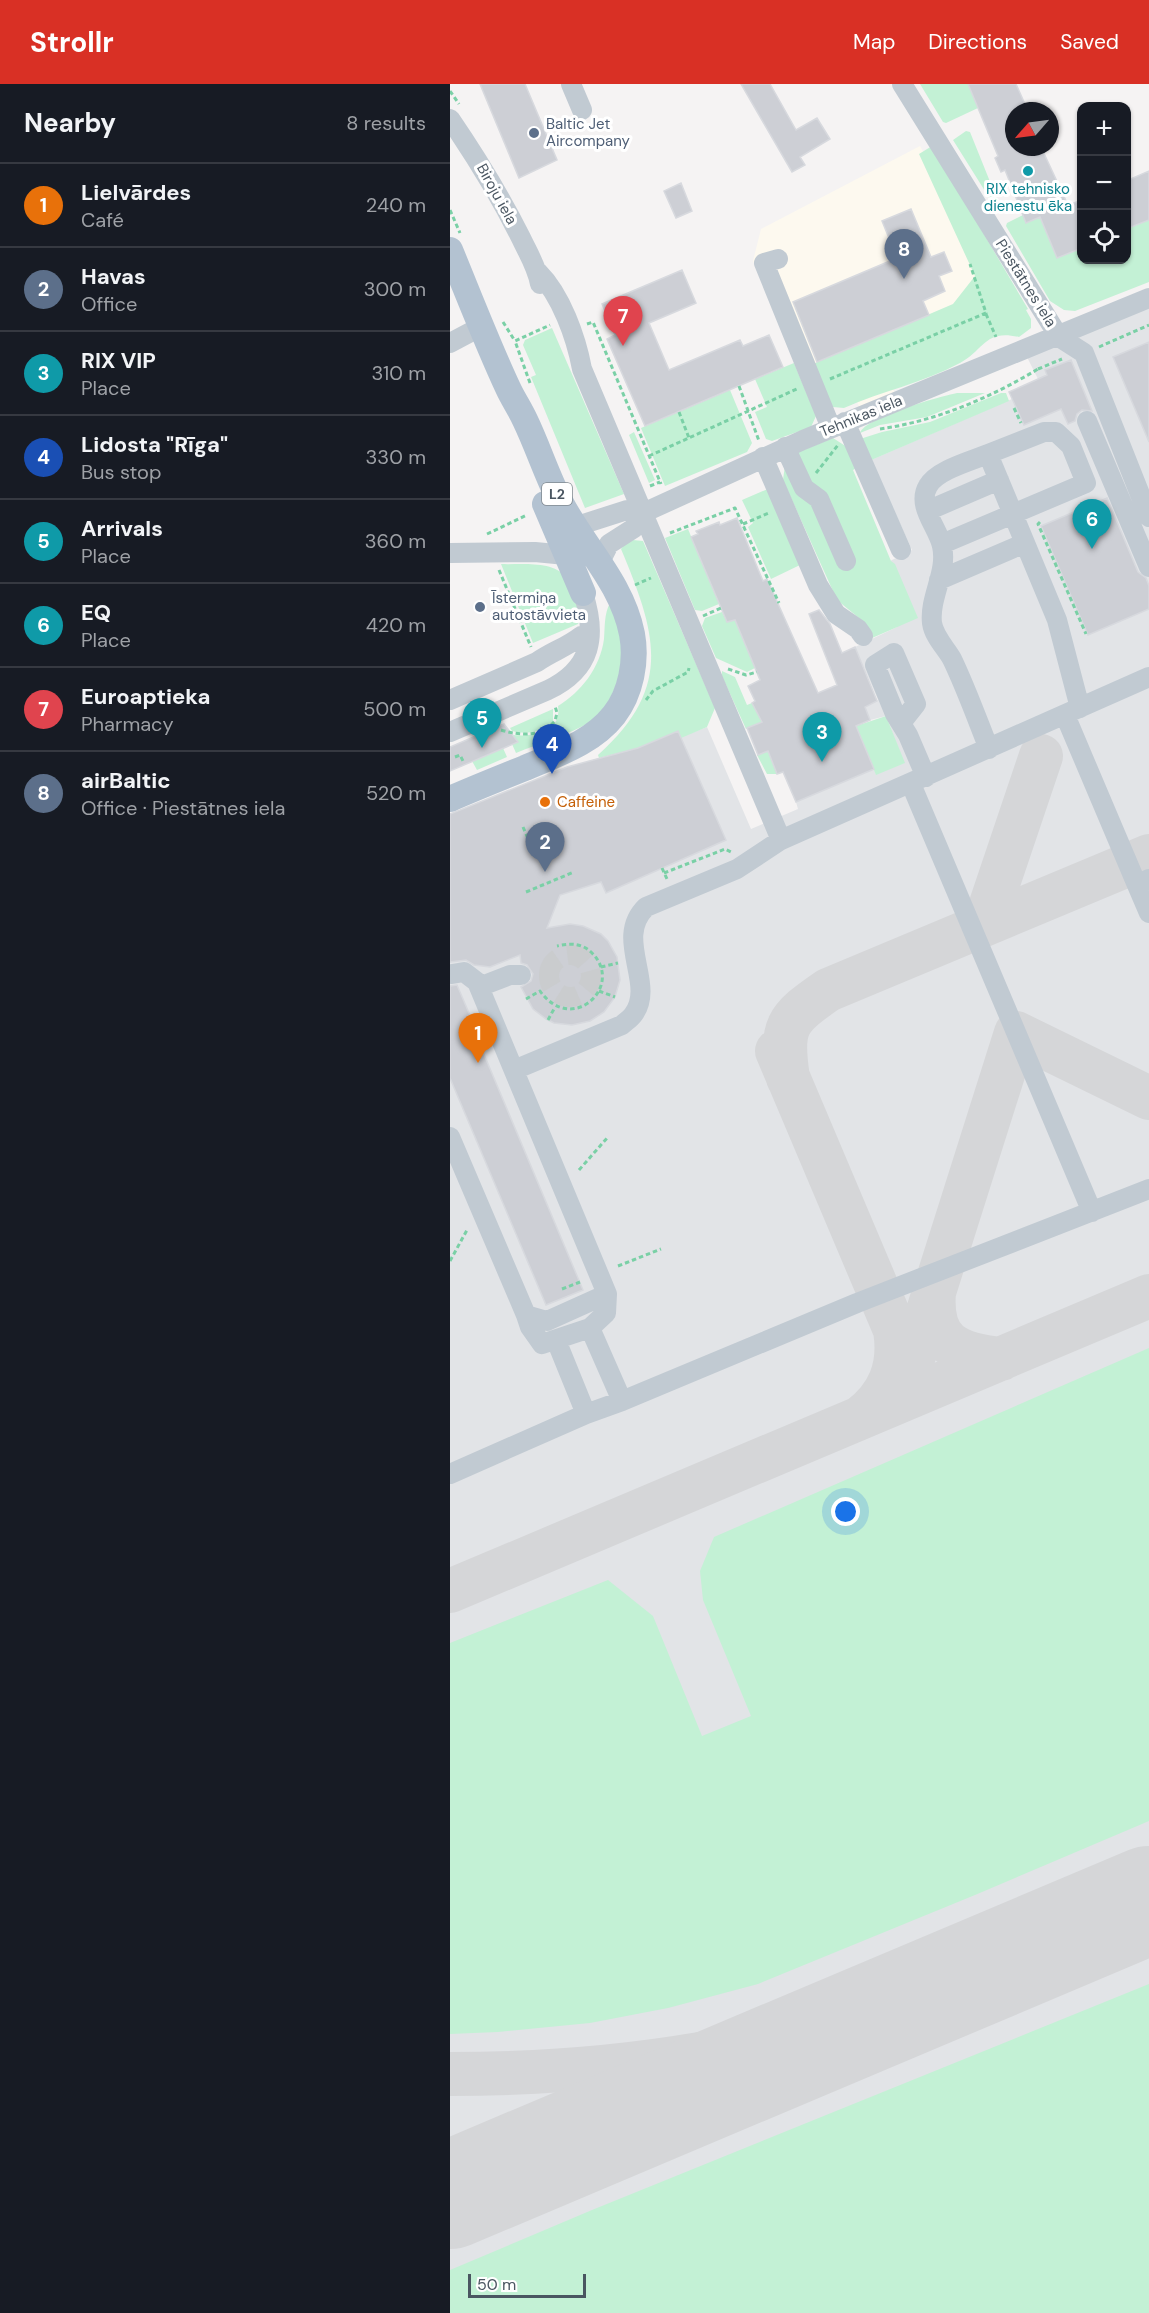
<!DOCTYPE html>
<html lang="en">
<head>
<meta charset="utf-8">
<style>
  body { margin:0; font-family:"DM Sans",sans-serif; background:#242831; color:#f1f3f6 }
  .controls { position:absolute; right:18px; top:18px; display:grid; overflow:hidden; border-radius:12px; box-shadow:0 2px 4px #0004 }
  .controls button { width:54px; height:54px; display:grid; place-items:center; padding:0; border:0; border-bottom:2px solid #363941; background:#171b24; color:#f1f3f6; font:30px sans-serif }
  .compass { position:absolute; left:555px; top:18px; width:54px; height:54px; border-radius:50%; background:#171b24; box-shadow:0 2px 4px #0004; rotate:242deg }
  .scale { position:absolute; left:18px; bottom:15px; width:118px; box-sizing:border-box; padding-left:6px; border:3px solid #4a5661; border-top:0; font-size:16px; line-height:21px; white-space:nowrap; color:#4a5661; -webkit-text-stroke:4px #fff; paint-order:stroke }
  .you { position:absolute; left:396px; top:1428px; width:21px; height:21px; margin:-15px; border:4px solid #fff; border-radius:50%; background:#1a73e8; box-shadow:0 0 0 9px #1a73e833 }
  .badge { display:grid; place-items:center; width:39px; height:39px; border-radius:50%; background:#d93025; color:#fff; font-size:20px; font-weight:700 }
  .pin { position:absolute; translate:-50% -50px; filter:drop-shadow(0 2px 3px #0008) }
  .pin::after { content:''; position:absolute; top:32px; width:21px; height:18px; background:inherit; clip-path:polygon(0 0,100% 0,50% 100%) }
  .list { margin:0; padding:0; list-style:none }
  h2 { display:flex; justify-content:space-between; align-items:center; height:78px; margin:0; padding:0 24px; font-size:26px }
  h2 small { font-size:20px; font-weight:400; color:#9ea1a6 }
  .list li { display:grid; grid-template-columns:39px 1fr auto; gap:18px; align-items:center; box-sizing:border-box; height:84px; padding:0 24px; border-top:2px solid #363941 }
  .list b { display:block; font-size:22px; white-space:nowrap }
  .list p { margin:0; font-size:20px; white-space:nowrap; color:#9ea1a6 }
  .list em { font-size:20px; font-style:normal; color:#9ea1a6 }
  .icon { flex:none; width:33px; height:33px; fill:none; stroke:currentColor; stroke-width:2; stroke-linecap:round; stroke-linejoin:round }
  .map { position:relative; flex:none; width:699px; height:2229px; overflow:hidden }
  header { display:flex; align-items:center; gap:36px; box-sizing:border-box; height:84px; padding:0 30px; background:#d93025; color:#fff }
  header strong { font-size:28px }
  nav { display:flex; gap:33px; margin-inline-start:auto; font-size:21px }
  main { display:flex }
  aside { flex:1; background:#171b24 }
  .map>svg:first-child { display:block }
</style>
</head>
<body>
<header>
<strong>Strollr</strong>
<nav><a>Map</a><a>Directions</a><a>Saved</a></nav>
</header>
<main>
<aside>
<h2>Nearby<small>8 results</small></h2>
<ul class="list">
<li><span class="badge" style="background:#e8710a">1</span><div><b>Lielvārdes</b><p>Café</p></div><em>240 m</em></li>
<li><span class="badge" style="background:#5c6f8a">2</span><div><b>Havas</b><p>Office</p></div><em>300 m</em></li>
<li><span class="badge" style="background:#0f9aa8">3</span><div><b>RIX VIP</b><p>Place</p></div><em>310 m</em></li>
<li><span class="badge" style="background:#1a4fb4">4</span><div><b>Lidosta &quot;Rīga&quot;</b><p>Bus stop</p></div><em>330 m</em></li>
<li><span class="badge" style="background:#0f9aa8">5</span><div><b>Arrivals</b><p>Place</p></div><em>360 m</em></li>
<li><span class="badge" style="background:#0f9aa8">6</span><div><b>EQ</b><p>Place</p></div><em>420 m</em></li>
<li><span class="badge" style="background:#e0444e">7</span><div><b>Euroaptieka</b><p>Pharmacy</p></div><em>500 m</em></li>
<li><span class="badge" style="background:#5c6f8a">8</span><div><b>airBaltic</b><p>Office · Piestātnes iela</p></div><em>520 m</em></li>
</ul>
</aside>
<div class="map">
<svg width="699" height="2229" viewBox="0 0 699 2229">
  <rect width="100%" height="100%" fill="#f5f3f3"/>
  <path fill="#fdf9ef" d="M470 62 548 203 431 282 445 309 410 324 407 318 394 324 380 273 363 280 329 234 303 177 311 145Z"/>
  <path fill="#e2e4e7" d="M699 215V2229H0V738L141 684 138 677 188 664 228 647 231 653 257 643 301 745 348 725 346 718 424 685 426 690 454 679 436 632 420 636 415 623 428 616 405 563 447 543 422 486 462 466 421 376 562 315 588 295 573 265Z"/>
  <path fill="#c3f1d5" d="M470 0H518L528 24 496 39 493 38Z
    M516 47 520 48 549 120 545 123 503 56Z
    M482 62 578 225 576 226 581 235V244L569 253C535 245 535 265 510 279 473 299 432 307 394 324L383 323 378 318 363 280 503 220 525 192 469 70Z
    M573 131 576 138 590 133 631 164 632 176H676L677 145 699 136V198L625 227 614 226 600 217 556 142 557 139Z
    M102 244 174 410 135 424 81 293 86 291 73 261 75 256Z
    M344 279 366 332 361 343 322 357 316 355 305 328 317 323 305 295Z
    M280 306 302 359 297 368 215 402 191 344Z
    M507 309H535L477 333 430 341 410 349C416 333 488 313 507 309Z
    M551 309H556L559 317 419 377 410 355 432 348 480 338Z
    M184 348 205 396 199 399 179 351Z
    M383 354 400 365 408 383 403 386 441 477 445 480 468 534 422 554 415 539 387 516 333 396 335 381 346 369Z
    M320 404 350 481 321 495 298 443 303 439 292 416Z
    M238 445 269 520 252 527 245 526 215 454Z
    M183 456 193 457 265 624 257 643 231 654 228 647 188 664 149 674 148 671C224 603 206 549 171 465L174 461Z
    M51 480C70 481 102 476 116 493 122 501 127 523 131 534L128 540 83 559Z
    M160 519C164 530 170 542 172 554 176 580 163 624 140 638 120 650 88 660 66 669L62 660 68 658 63 651C83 653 112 649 108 622 131 608 150 584 154 555 155 543 154 530 160 519Z
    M272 528 277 538 285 536 305 584 297 588 266 574 252 542 255 534Z
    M272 587 285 593 297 621 302 619 312 638 296 645 272 592Z
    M103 625V637C92 648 77 651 62 647L60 644Z
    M436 632 455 679 426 691 406 642Z
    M53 664 57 673 27 686 22 677Z
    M318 667 327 690H317L307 671Z
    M699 1264V1737L525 1811 308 1900 218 1924 140 1939 48 1948 0 1950V1559L158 1496 203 1532 252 1652 301 1632 253 1516 250 1487 264 1453Z
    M699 1900V2229H0V2186L142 2126Z"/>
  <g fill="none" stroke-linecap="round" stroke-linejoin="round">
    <path stroke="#d5d6d8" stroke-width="44" d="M523 847 538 829 591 672
      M327 967 445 1246C451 1283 439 1312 410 1334
      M338 994C330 942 336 935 378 906L699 772
      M484 1208 566 949 699 1014
      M465 1269 484 1208C480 1259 505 1270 551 1275
      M0 1507 699 1212
      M0 1990C91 1990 182 1983 272 1966 342 1952 410 1929 479 1909"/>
    <path stroke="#d5d6d8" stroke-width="108" d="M0 2111 699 1816"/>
  </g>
  <path fill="#cdcfd5" stroke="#d7d9de" stroke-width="1.5" d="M30 0H75L107 76 69 94Z
    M291 0H320L346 46 367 34 380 55 350 73 355 81 342 88Z
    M518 0H566L578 27H564V63H591L618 121 632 116V164L607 174 590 133 576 139 555 86 551 88 545 74 548 72Z
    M699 87V136L676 145V97Z
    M231 99 242 127 226 134 214 107Z
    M461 125 481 173 494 168 502 187 489 192 495 207 473 217 479 231 367 278 343 218 447 174 432 137Z
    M232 186 246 219 199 239 219 286 290 256 293 262 319 251 333 283 195 342 157 255 165 251 152 220Z
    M699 258V358L663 273Z
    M621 276 642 327 632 326 627 330 625 337 618 340 611 325 574 341 559 308 597 291 595 286Z
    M657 414 688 488 696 494 699 502V525L638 551 591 442Z
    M287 434 313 497 317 495 368 609 387 601 359 530 369 526 380 540 392 569 405 563 427 617 415 623 420 636 406 642 424 685 346 718 333 688 327 690 318 667 308 671 297 644 312 638 302 619 305 617 298 602 310 596 285 536 277 538 241 453 248 450 246 447 269 438 270 441Z
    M54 640 68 658 0 687V663Z
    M228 647 276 756 156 809 151 798 110 811 97 844 120 840 133 842 151 850 158 857 167 873 170 896 165 913 154 928 140 937 122 941 104 939 96 935 83 925 71 903 81 897 83 890 77 881 71 879 70 871 40 883 24 881 16 876 0 878V730L117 683 188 664Z
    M7 901 22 936 20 937 133 1206 96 1221 0 994V902Z"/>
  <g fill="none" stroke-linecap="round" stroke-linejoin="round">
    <path stroke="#caccce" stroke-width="20" stroke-dasharray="20 10" stroke-linecap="butt" d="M99 892a21 21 0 1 1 42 0a21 21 0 1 1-42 0Z"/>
    <path stroke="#7ad0a6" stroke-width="3" stroke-dasharray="4.5 3" stroke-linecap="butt" d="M0 7 9 20
      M0 126 10 149
      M536 230 546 253
      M53 238 65 257
      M137 240 143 238 211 400
      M649 263 699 241
      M588 285 612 275
      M380 295 536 229 520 180
      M80 299 65 257 100 241
      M289 302 309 357
      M564 324 571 339
      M229 328 239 354
      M430 345C486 337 540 314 588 285
      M199 372 349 304
      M366 389 388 361
      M200 402 210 398
      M590 438 588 440 636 550
      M293 440 319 429
      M220 449 285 424 329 519
      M37 450 77 431
      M49 486 81 563
      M185 501 201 494
      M253 532 271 524
      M278 585 296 591 307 588
      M196 616 203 607 238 588 239 584
      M51 646C71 652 91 653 105 637L107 629 105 622
      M5 673 10 671 13 677
      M73 743 79 757 92 752 86 738
      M212 784 217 795
      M214 789 275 765 283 769
      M76 808 124 788
      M151 883 168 879
      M149 907 165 913
      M76 915 90 907C122 952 175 902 142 869 132 859 121 859 107 862
      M98 936 105 923
      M129 1086 158 1053
      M0 1177 17 1146
      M168 1182 211 1165
      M112 1205 130 1198"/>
    <path stroke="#c1cad2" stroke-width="20" d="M121 0 132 26
      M452 0 609 253 634 269 699 433
      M0 35C26 73 50 112 71 154 78 169 87 183 90 200
      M328 175 314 179 381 344
      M88 188C111 211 126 253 132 285L331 756
      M0 259 32 242
      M637 337 699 483
      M395 338 451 466
      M335 363 354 404 369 415 396 477
      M313 373 368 501 386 530 408 545 413 552
      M477 427 549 396
      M124 443 177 426 193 429 353 356 699 214
      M492 460 636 399 621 362 606 348H594L538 370
      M0 469 85 468 116 471 127 477
      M150 478 159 460 184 444 193 429
      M489 496 575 459
      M0 616 87 578C101 568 117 563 131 552
      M615 631 687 801 699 795
      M451 639 466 620 444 569 425 581 445 630 458 651 476 693
      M0 648 98 606C142 585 147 552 133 509
      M539 665C527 635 516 604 502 575 496 564 484 553 482 539 479 513 498 488 492 462 488 443 466 422 478 402 487 386 521 377 538 370L607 536 630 624
      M461 700 642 1128
      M687 801 699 829
      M29 903 60 891H71
      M64 986 172 941C175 938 180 935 183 931 207 900 163 855 196 823L287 785 331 756 699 593
      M0 1053 76 1231 80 1243 92 1260 140 1244 156 1229 157 1210 27 898 14 888 2 890
      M76 1231 97 1237 157 1210
      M140 1244 172 1317
      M106 1256 136 1330
      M0 1390 136 1330 172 1317 407 1219 699 1105"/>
    <path stroke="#b3c2d1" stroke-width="26" d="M0 166C19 212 37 259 58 304 63 315 70 325 75 336 88 363 97 392 111 419 134 463 172 499 182 550 187 577 181 609 164 631 142 659 107 670 75 684 50 694 25 704 0 715
      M95 420 133 509"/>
  </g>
  <g fill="#5c6f8a" stroke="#fff" stroke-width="2">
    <circle cx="84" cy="49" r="6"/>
    <circle cx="30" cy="523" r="6"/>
  </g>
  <circle fill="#0f9aa8" stroke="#fff" stroke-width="2" cx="578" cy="87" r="6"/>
  <circle fill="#e8710a" stroke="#fff" stroke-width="2" cx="95" cy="718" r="6"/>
  <g text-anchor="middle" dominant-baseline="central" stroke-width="6" stroke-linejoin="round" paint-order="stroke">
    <rect fill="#fff" stroke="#808990" stroke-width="1.5" x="92" y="399" width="30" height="22" rx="4.5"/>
    <g font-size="14" font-weight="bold" fill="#4a5661">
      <text x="107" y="410">L2</text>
    </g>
    <g font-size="15" fill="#4e5e75" stroke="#fff" text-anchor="start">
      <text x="96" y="40">Baltic Jet<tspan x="96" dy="17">Aircompany</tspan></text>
      <text x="42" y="514">Īstermiņa<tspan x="42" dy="17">autostāvvieta</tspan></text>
    </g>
    <g font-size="15" fill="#0d838f" stroke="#fff">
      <text x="578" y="105">RIX tehnisko<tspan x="578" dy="17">dienestu ēka</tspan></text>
    </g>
    <g font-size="15" fill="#4a5661" stroke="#fff">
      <text transform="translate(47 110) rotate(61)">Biroju iela</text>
      <text transform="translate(576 199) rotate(58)">Piestātnes iela</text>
      <text transform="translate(411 332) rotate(-22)">Tehnikas iela</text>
    </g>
    <g font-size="15" fill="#c56008" stroke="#fff" text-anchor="start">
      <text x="107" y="718">Caffeine</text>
    </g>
  </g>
</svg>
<div class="controls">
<button>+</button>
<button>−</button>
<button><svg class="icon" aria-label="locate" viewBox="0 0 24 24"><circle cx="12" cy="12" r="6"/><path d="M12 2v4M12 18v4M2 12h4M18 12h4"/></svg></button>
</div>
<svg class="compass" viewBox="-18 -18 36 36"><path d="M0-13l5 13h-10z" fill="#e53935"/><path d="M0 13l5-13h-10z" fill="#9ea1a6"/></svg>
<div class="scale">50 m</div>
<div class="you"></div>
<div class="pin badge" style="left:28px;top:979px;background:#e8710a">1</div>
<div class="pin badge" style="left:95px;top:788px;background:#5c6f8a">2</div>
<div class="pin badge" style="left:372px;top:678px;background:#0f9aa8">3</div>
<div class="pin badge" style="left:102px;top:690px;background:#1a4fb4">4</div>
<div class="pin badge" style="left:32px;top:664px;background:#0f9aa8">5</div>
<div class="pin badge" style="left:642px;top:465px;background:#0f9aa8">6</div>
<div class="pin badge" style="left:173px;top:262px;background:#e0444e">7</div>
<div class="pin badge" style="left:454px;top:195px;background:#5c6f8a">8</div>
</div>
</main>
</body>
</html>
